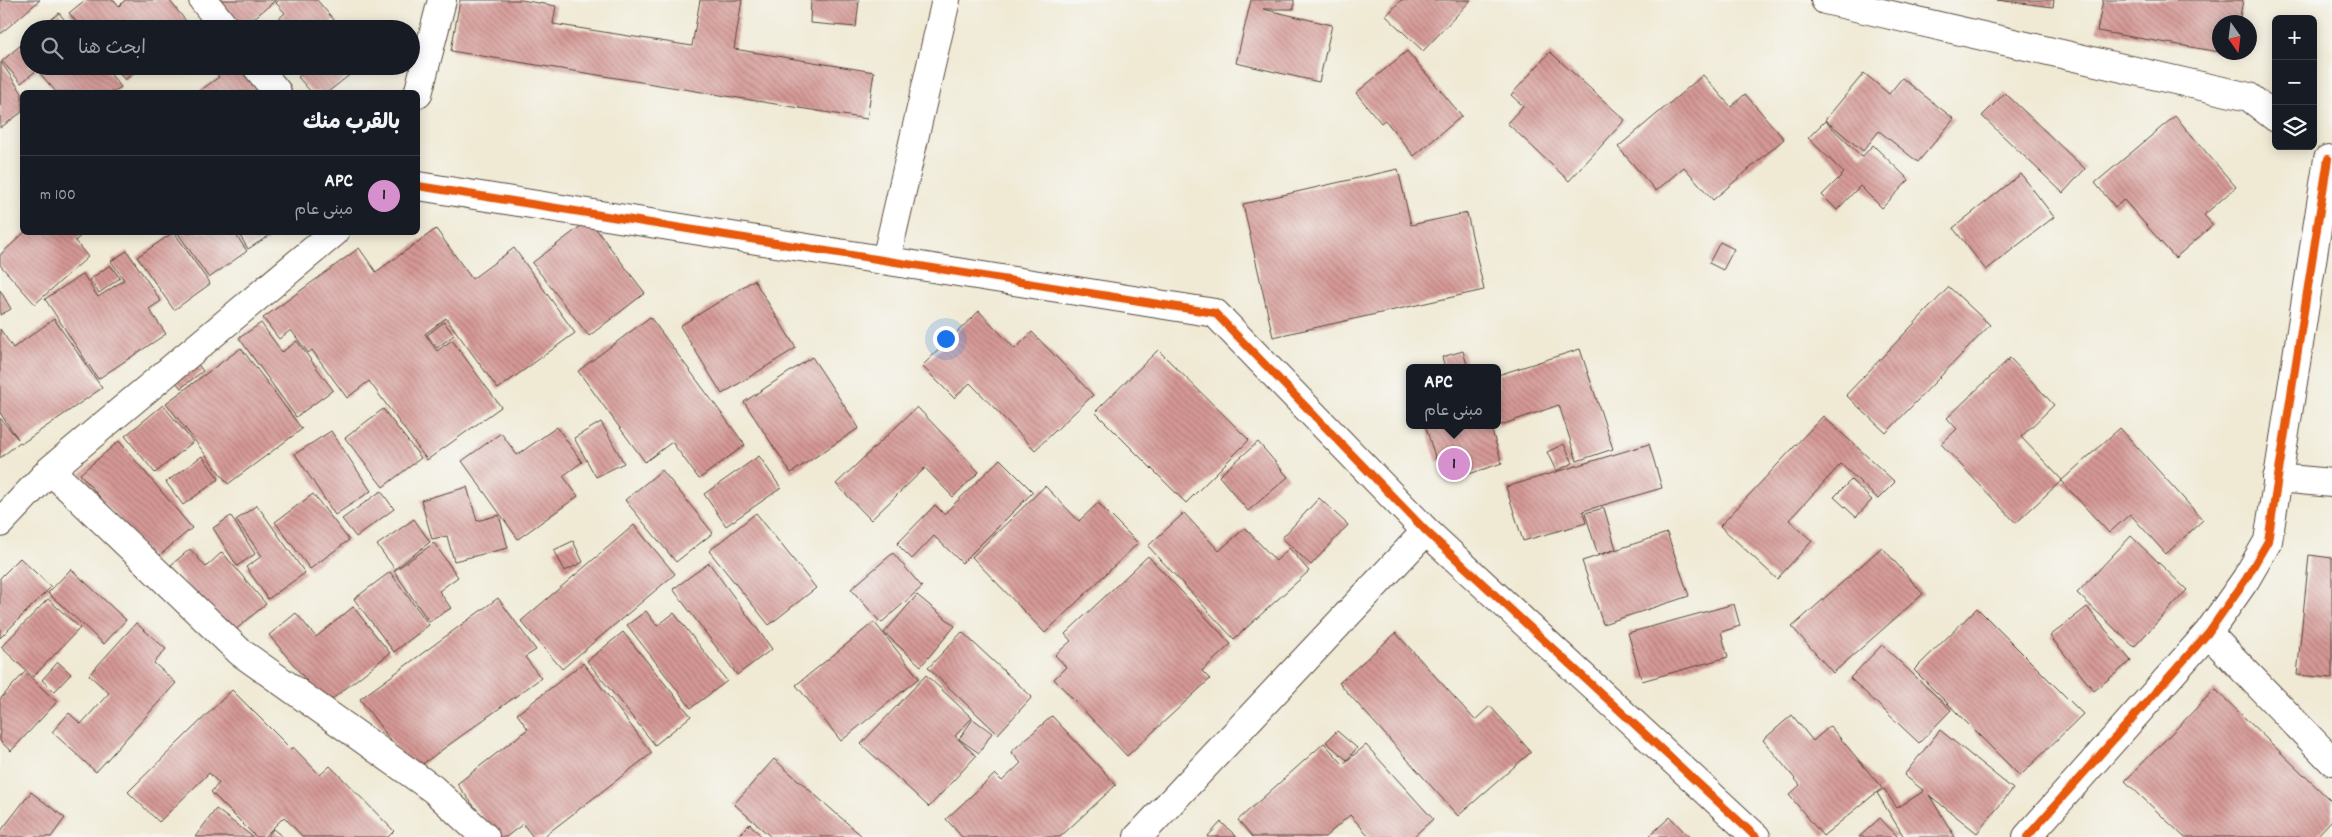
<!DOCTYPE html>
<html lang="ar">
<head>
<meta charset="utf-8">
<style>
  body { margin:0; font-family:Dekko,"Playpen Sans Arabic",sans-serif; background:#20242c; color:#f1f3f6; direction:rtl }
  .controls { position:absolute; right:15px; top:15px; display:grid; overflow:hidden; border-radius:8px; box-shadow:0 2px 12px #0003 }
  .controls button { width:45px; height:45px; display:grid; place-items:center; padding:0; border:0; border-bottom:1px solid #363941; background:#171b24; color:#f1f3f6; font:25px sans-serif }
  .compass { position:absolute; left:2212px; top:15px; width:45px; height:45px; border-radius:50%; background:#171b24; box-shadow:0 2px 12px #0003; rotate:166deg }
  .you { position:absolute; left:945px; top:338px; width:18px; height:18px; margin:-12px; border:4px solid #fff; border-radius:50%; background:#1a73e8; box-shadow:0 0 0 8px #1a73e833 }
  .badge { display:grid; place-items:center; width:32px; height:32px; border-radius:50%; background:#d690ce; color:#111; font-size:16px; font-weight:700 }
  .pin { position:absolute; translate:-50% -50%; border:2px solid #fff; box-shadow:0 1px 5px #0006 }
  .popup { position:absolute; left:1406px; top:364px; width:95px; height:65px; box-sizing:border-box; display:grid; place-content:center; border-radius:8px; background:#171b24; filter:drop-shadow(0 1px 4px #0005); font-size:16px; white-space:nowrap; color:#9ea1a6 }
  .popup b { font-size:19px; color:#f1f3f6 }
  .popup::after { content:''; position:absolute; left:50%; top:100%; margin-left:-10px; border:10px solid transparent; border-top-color:#171b24 }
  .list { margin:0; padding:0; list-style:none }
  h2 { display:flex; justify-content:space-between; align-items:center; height:65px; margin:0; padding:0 20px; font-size:21px }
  h2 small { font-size:16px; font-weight:400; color:#9ea1a6 }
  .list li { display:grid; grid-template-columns:32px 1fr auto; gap:15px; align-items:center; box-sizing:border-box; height:80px; padding:0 20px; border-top:1px solid #363941 }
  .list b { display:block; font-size:19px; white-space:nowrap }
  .list p { margin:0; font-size:16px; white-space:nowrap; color:#9ea1a6 }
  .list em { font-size:16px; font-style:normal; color:#9ea1a6 }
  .icon { flex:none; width:28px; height:28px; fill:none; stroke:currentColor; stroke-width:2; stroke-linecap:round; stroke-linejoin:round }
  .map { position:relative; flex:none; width:2332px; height:837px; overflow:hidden; direction:ltr }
  .search { position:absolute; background:#171b24; box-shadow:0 2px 12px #0003; left:20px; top:20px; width:400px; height:55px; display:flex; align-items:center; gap:12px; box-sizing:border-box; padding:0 18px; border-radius:28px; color:#9ea1a6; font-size:19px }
  .panel { position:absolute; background:#171b24; box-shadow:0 2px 12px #0003; left:20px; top:90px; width:400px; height:145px; border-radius:8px; direction:rtl }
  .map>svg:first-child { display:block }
</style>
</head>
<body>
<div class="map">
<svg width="2332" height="837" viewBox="0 0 2332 837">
  <defs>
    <pattern id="building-back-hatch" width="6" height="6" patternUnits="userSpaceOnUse" patternTransform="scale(1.25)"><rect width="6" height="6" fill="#d59895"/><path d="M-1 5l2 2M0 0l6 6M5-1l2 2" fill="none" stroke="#ae7c79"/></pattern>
  </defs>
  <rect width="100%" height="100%" fill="#f6f6f2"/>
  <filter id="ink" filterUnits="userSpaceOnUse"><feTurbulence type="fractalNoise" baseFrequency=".02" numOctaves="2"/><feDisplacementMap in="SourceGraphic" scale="10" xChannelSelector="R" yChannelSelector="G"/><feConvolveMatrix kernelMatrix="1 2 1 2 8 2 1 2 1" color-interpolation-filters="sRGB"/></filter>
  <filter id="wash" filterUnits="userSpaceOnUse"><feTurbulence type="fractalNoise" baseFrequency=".0096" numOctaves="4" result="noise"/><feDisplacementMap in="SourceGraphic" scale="20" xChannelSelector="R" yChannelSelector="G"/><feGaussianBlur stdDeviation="1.12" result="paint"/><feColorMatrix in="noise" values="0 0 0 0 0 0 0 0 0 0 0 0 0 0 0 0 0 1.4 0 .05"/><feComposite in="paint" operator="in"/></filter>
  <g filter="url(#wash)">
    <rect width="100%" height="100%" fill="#f0ead5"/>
    <g id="blocks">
      <path fill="url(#building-back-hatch)" d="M0 0H40L0 34Z
        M85 0H114L119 6 125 0H169L190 26 187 29H82L69 13Z
        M214 0H276L241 29H237Z
        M279 0H317L334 20 324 29H267L285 13 276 3Z
        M460 0H521L556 6 553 24 692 46 700 0H742L734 49 874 72 867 119 451 51Z
        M811 0H859L856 27 810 23Z
        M1251 0H1294V9H1263L1332 25 1319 82 1236 63Z
        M1401 0H1471L1423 51 1386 16Z
        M1997 0H2054L2053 7Z
        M2103 0H2243L2239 22H2220V52L2097 31Z
        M59 13 72 29H40Z
        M29 38V66H104L121 87 114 92H56L37 70 21 83 2 61Z
        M1407 51 1462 116 1414 156 1385 120 1381 123 1356 93Z
        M1550 52 1625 120 1569 181 1507 123 1523 106 1511 95Z
        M1 62 22 93V112L0 128Z
        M113 66H142L125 80Z
        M211 66H238L258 92H198L219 77Z
        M312 66H354L357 69 328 92H311L298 77Z
        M1864 73 1889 94 1902 78 1954 119 1918 162 1879 131 1863 151 1825 120Z
        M1703 75 1731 107 1745 94 1784 139 1713 200 1684 167 1656 191 1618 147Z
        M2005 93 2085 169 2063 193 1982 116Z
        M2175 116 2236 187 2204 215 2213 225 2175 258 2124 200 2115 207 2095 183Z
        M1825 121 1862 157 1873 145 1909 180 1882 208 1860 186 1837 210 1822 195 1844 173 1808 138Z
        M1398 169 1411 225 1467 213 1484 290 1273 337 1243 204Z
        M2021 174 2054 217 1986 270 1953 228Z
        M589 220 645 293 589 336 532 263Z
        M436 229 472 279 514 248 575 333 498 389 446 318 425 334 437 351 452 340 501 407 427 460 369 381 347 398 312 350 308 353 291 330 279 339 263 318 359 248 376 272Z
        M25 232H85L75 241 88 257 35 304 0 265V255Z
        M174 232 210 284 174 310 137 257Z
        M177 232H234L247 251 209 278Z
        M238 232H275L248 249Z
        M1720 242 1734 249 1723 270 1709 263Z
        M127 251 161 301 149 309 166 334 98 379 45 299 83 274 98 297 124 280 111 261Z
        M110 265 120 278 99 293 89 280Z
        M754 280 796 348 722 394 680 326Z
        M1949 287 1990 325 1886 433 1846 395Z
        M0 290 11 309 0 315Z
        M979 311 1015 349 1032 332 1093 395 1035 450 970 383 954 398 922 366Z
        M650 317 745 445 699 479 672 442 645 462 578 371Z
        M54 319 102 388 21 444 20 442 0 458V418L18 439 0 413V329L13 348Z
        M444 322 454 335 437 348 427 335Z
        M261 323 282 352 297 341 333 390 296 417 239 338Z
        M241 348 302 429 228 484 166 403Z
        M1580 349 1613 449 1577 461 1559 405 1498 426V375Z
        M1158 350 1249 440 1186 503 1095 412Z
        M1463 351 1468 368H1445L1442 357Z
        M812 357 859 428 791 473 744 402Z
        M193 358 203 371 181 388 170 375Z
        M2010 358 2054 405 2021 437 2062 480 2016 523 1941 444 1957 429 1947 418Z
        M163 405 193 442 155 473 125 436Z
        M917 407 979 472 953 497 925 468 871 520 836 484Z
        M383 409 421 458 383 487 345 438Z
        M1823 416 1895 482 1878 499 1841 464 1789 520 1812 541 1777 579 1720 526Z
        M601 422 624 463 596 477 574 438Z
        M1425 425H1497L1491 428 1502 463 1463 476 1457 456 1437 463Z
        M557 427 582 462 563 476 578 496 518 539 462 461 501 433 517 455Z
        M2120 428 2203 520 2166 554 2130 514 2109 533 2061 481Z
        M331 431 371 491 335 515 295 454Z
        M119 441 192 528 154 560 80 474Z
        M1258 442 1288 477 1248 511 1219 476Z
        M1564 444 1573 463 1556 471 1547 452Z
        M1649 444 1662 488 1583 511 1586 523 1523 541 1506 487Z
        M202 456 219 479 183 505 166 482Z
        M759 456 781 488 726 526 704 494Z
        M1000 459 1033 492 962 563 934 536 912 559 897 544 935 505 944 514Z
        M662 470 713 533 676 562 625 500Z
        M1851 480 1872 500 1856 517 1834 497Z
        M1045 486 1079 521 1098 503 1138 543 1045 633 972 557Z
        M467 487 477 521 499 515 508 548 454 561 447 536 432 539 421 500Z
        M381 491 394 509 356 537 342 519Z
        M313 494 349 540 310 569 275 522Z
        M1319 498 1348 525 1311 565 1282 538Z
        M257 505 305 573 268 599 246 567 262 556 236 520Z
        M1604 508 1616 549 1598 555 1585 513Z
        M756 513 816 588 769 625 709 551Z
        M1184 513 1219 551 1245 528 1276 561 1289 548 1309 571 1234 639 1148 546Z
        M231 516 255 554 237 566 213 528Z
        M414 519 430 542 395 569 377 545Z
        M634 525 675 574 562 669 521 621Z
        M1667 533 1689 596 1603 624 1582 561Z
        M2131 536 2187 590 2134 647 2077 593Z
        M573 541 583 562 565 571 554 550Z
        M434 543 458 577 439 591 451 608 429 622 394 571Z
        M1882 547 1923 594 1833 673 1792 627Z
        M190 549 206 567 222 552 266 604 227 637 171 565Z
        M893 553 922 587 881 623 851 589Z
        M2309 555 2332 558V678L2297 675Z
        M1148 556 1231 644 1202 671 1210 679 1127 756 1054 679 1066 667 1055 655 1071 641 1065 634Z
        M20 558 51 587 0 638V578Z
        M709 563 772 649 737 675 673 589Z
        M71 569 126 620 104 644 48 593Z
        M390 572 429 625 394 652 354 599Z
        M917 595 955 626 921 666 884 633Z
        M498 598 536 650 525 657 541 678 413 771 360 699Z
        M48 599 80 628 33 677 1 647Z
        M1734 604 1740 626 1721 632 1728 657 1642 681 1628 633Z
        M353 607 390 653 326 704 269 635 296 613 316 637Z
        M2087 607 2131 661 2094 691 2050 636Z
        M1977 608 2083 714 2020 776 1914 670Z
        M646 611 657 626 674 613 727 681 691 708 627 625Z
        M874 622 919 678 841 741 796 685Z
        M136 623 166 649 154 663 176 683 96 772 52 732 69 713 81 724 109 693 89 675Z
        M623 632 691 716 655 745 587 661Z
        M962 632 1032 697 998 734 928 668Z
        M1396 633 1475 720 1490 706 1531 752 1458 816 1339 683Z
        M1882 645 1951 710 1919 743 1850 678Z
        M58 662 71 674 54 692 42 680Z
        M583 663 652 753 543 837H533L523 824 506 837H498L457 784 528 729 517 714Z
        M25 672 57 702 11 751 0 741V699Z
        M926 675 972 718 955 736 976 756 929 807 861 744Z
        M2215 689 2332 802V820L2316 837H2184L2125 781Z
        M232 690 291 749 293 747 320 775 330 766 394 831 388 837H303L284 817 264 837H256L211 792 219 783 209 773 159 822 128 792Z
        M1792 715 1813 741 1830 726 1882 788 1823 836 1789 795 1800 785 1763 740Z
        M1052 716 1116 785 1060 837H962L946 819 995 774 1002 781 1021 763 1011 752Z
        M973 719 992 733 979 753 959 739Z
        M1940 730 2013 789 1977 833 1929 795 1955 837H1904L1877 793 1884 789 1897 808 1924 791 1904 775Z
        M1337 731 1357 748 1347 760 1326 742Z
        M1324 743 1343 764 1366 745 1433 819 1413 837H1370L1350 815 1325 837H1253L1238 820Z
        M774 759 863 837H771L734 804Z
        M31 792 65 818 51 837H0V832Z
        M216 809 253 837H195Z
        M1670 817 1689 837H1648Z
        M1880 818 1898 837H1859Z
        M1221 822 1237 837H1207Z
        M750 824 762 837H737Z
        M273 829 283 837H267Z"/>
    </g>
  </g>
  <g filter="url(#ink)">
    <use href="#blocks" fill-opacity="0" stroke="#564739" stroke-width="1"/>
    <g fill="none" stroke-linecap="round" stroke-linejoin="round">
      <g stroke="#564739" stroke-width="30">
        <path id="street" d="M203 0 226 29
          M1825 0 2249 97 2276 118
          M256 66 277 92
          M418 94 442 0
          M418 186 1215 313 1426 531 1756 837
          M886 260 946 0
          M50 470 240 652 433 789 485 837
          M2277 478 2332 483
          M0 523 50 470 335 232
          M2208 633 2332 761
          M1138 837 1426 531
          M2027 837 2208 633 2246 579 2268 541 2328 159"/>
      </g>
      <use href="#street" stroke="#fff" stroke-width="28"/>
      <g stroke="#f6f6f2" stroke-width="11">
        <path id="cycleway" d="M418 186 1215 313 1426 531 1756 837
          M2027 837 2208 633 2246 579 2268 541 2328 159"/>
      </g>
      <use href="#cycleway" stroke="#e8590c" stroke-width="8"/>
    </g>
  </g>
</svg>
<div class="controls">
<button>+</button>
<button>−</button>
<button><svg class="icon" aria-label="layers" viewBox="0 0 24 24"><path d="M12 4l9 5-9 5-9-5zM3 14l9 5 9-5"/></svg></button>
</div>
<svg class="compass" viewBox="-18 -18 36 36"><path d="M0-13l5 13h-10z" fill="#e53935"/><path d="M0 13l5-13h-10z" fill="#9ea1a6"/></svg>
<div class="you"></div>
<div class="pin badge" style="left:1454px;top:464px">1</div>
<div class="popup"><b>APC</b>مبنى عام</div>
<div class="search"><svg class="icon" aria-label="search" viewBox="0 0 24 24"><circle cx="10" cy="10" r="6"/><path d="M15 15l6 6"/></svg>ابحث هنا</div>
<section class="panel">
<h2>بالقرب منك<small></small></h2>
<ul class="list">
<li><span class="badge">1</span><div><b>APC</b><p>مبنى عام</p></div><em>100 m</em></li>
</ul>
</section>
</div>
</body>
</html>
